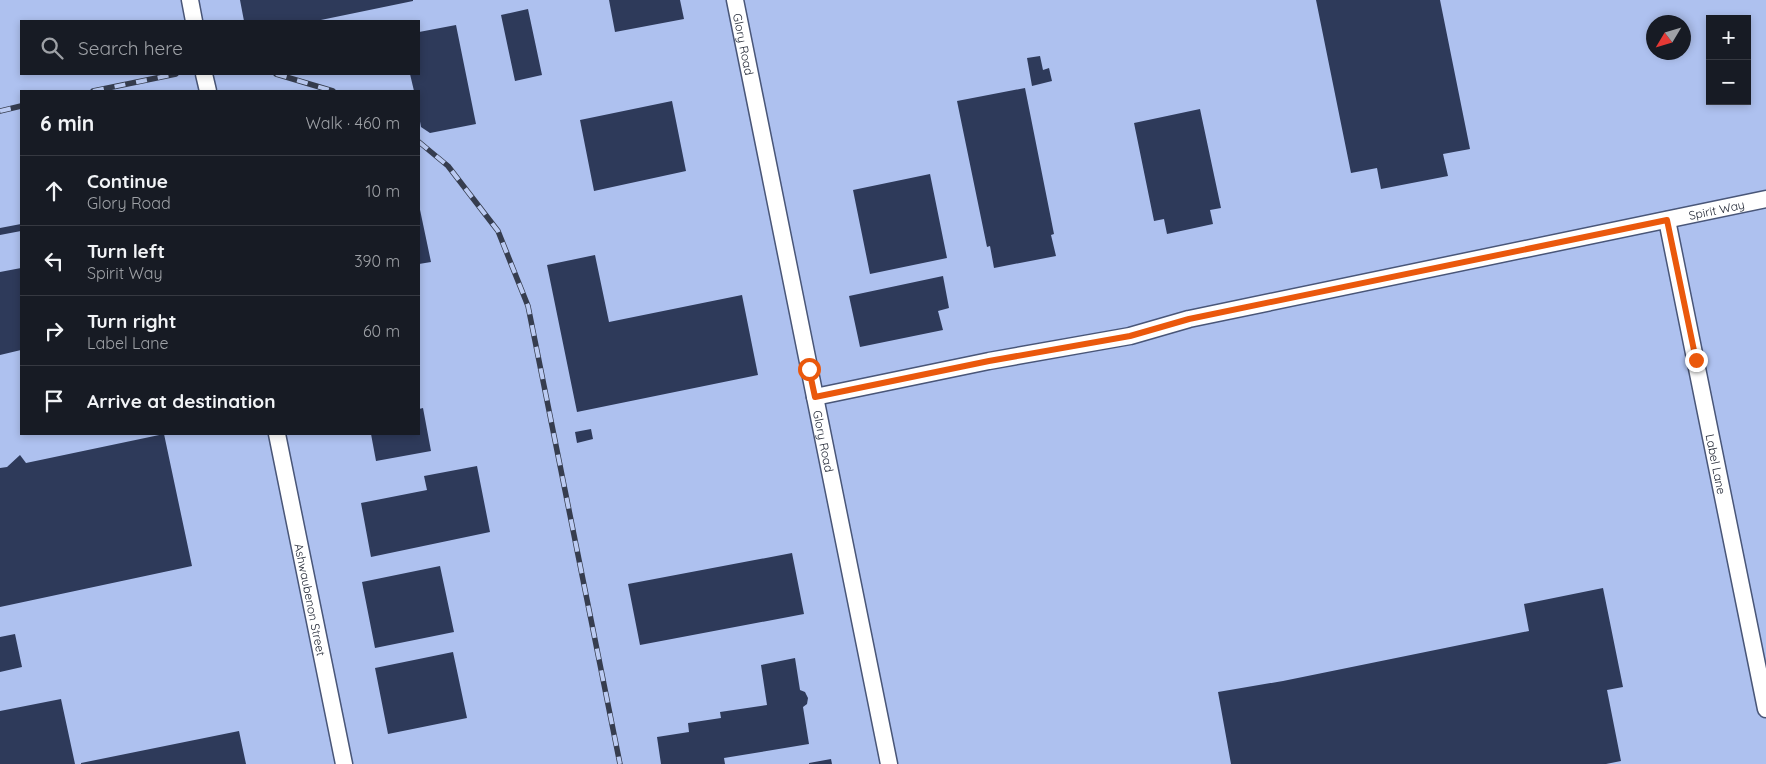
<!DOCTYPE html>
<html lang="en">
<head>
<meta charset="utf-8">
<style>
  body { margin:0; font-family:Quicksand,sans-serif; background:#20242c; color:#f1f3f6 }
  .controls { position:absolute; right:15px; top:15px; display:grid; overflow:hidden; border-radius:0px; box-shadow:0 2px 8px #0003 }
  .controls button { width:45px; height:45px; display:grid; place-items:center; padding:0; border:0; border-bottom:1px solid #363941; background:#171b24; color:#f1f3f6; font:25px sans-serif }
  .compass { position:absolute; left:1646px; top:15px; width:45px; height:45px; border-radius:50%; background:#171b24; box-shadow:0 2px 8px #0003; rotate:232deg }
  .stop { position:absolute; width:15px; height:15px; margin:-11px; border:4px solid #ea580c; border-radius:50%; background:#fff }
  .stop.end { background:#ea580c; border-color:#fff; box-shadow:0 1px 5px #0008 }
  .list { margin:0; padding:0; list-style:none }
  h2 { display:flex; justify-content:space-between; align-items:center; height:65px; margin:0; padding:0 20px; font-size:21px }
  h2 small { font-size:16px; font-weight:400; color:#9ea1a6 }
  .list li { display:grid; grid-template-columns:32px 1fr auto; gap:15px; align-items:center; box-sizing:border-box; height:70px; padding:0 20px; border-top:1px solid #363941 }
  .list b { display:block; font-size:19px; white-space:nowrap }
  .list p { margin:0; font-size:16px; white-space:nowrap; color:#9ea1a6 }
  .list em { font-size:16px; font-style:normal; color:#9ea1a6 }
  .icon { flex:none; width:28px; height:28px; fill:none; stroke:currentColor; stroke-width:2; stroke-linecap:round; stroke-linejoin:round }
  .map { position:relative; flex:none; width:1766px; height:764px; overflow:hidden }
  .search { position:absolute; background:#171b24; box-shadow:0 2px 8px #0003; left:20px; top:20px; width:400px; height:55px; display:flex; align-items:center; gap:12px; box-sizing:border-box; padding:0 18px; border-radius:0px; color:#9ea1a6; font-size:19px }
  .panel { position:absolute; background:#171b24; box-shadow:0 2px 8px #0003; left:20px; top:90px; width:400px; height:345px; border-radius:0px }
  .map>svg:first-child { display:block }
</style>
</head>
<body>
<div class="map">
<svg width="1766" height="764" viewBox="0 0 1766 764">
  <rect width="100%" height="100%" fill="#bbcbf3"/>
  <path fill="#aec1ef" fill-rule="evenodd" d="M0 0H1766V764H0ZM1710 19H1747V101H1710ZM21 21H419V74H21ZM1654 22H1684V52H1654ZM21 91H419V434H21Z"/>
  <path fill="#2e3a5a" d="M240 0H413V1L316 21H244Z
    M609 0H680L684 19 615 32Z
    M1316 0H1440L1470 149 1443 154 1448 176 1381 189 1377 168 1351 173Z
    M528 9 542 75 515 81 501 15Z
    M456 25 476 124 430 133 421 127 419 116V91H414L410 74H419V32Z
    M1040 56 1043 70 1049 68 1052 81 1032 86 1027 58Z
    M1025 88 1054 234 1051 235 1056 256 994 268 990 246 987 247 957 101Z
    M672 101 686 171 594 191 580 120Z
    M1200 109 1221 208 1210 210 1213 224 1167 234 1164 219 1154 221 1134 123Z
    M930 174 947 258 870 274 853 190Z
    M419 205 431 262 419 264Z
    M21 224V231L0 235V228Z
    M595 255 609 322 742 295 758 375 577 412 547 265Z
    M21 268V350L0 355V272Z
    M943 276 949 308 938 311 943 330 860 347 849 296Z
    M423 408 431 451 376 461 371 434H419V409Z
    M591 429 593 439 577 443 575 432Z
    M164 434 192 566 0 607V468L7 467 20 455 26 463Z
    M477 466 490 532 371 557 361 503 427 490 424 476Z
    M792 553 804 614 640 645 628 584Z
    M440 566 454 632 375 648 362 582Z
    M1603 588 1623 687 1607 690 1621 761 1606 764H1231L1218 692 1283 681 1529 631 1524 604Z
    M15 634 22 667 0 672V637Z
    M453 652 467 718 388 734 375 668Z
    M795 658 800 690 805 692 808 698 807 704 803 707 809 744 724 758 725 764H661L657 737 689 732 688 723 721 718 720 712 767 705 761 665Z
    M61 699 75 764H0V711Z
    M239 731 246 764H81V763Z
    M831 759 832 764H809V763Z"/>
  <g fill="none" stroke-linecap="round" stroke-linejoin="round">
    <g stroke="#495678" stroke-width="19">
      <g id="street">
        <path d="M190 0 194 21"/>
        <path id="s1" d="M735 0 889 764"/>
        <path d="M204 74 208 91"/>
        <path id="s2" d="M1667 220 1766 709"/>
        <path id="s3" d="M815 397 989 361 1130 336 1189 319 1766 199"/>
        <path id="s4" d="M277 434 344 764"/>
      </g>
    </g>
    <use href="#street" stroke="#fff" stroke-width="16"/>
    <g stroke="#363d4f" stroke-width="5.5">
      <path id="rail" d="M276 74 333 91
        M93 91 176 74
        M0 111 21 106
        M419 142 448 166 498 231 528 306 620 764"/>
    </g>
    <use href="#rail" stroke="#bbcbf3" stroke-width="4" stroke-dasharray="11" stroke-linecap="butt"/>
  </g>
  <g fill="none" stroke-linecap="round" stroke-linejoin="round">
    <path stroke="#ea580c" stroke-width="6" d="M809 369 815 397 989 361 1130 336 1189 319 1667 220 1696 360"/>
  </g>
  <g text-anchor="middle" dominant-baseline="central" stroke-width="5" stroke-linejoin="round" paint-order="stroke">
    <g font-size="12" fill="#202634" stroke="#bbcbf3">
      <text stroke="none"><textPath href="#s1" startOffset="45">Glory Road</textPath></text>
      <text stroke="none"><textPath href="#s3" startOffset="921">Spirit Way</textPath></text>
      <text stroke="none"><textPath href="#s1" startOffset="450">Glory Road</textPath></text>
      <text stroke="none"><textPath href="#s2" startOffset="249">Label Lane</textPath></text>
      <text stroke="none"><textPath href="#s4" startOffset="169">Ashwaubenon Street</textPath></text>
    </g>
  </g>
</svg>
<div class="controls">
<button>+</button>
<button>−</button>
</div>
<svg class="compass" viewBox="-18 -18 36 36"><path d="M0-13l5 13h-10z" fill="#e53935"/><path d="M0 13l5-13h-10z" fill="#9ea1a6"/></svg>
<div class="stop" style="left:809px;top:369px"></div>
<div class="stop end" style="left:1696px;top:360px"></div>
<div class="search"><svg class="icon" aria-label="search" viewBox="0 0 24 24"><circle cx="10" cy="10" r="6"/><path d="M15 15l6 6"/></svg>Search here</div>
<section class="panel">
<h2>6 min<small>Walk · 460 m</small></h2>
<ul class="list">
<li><svg class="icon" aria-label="ahead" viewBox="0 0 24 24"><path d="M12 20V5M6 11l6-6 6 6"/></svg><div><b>Continue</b><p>Glory Road</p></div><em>10 m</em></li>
<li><svg class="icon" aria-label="left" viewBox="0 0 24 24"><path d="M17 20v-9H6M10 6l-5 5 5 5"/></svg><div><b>Turn left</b><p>Spirit Way</p></div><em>390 m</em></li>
<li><svg class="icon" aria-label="right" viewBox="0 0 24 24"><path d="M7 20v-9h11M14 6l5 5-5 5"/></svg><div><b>Turn right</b><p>Label Lane</p></div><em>60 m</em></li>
<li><svg class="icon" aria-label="arrive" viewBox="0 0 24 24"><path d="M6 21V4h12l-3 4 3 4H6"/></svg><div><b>Arrive at destination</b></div></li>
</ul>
</section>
</div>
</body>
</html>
